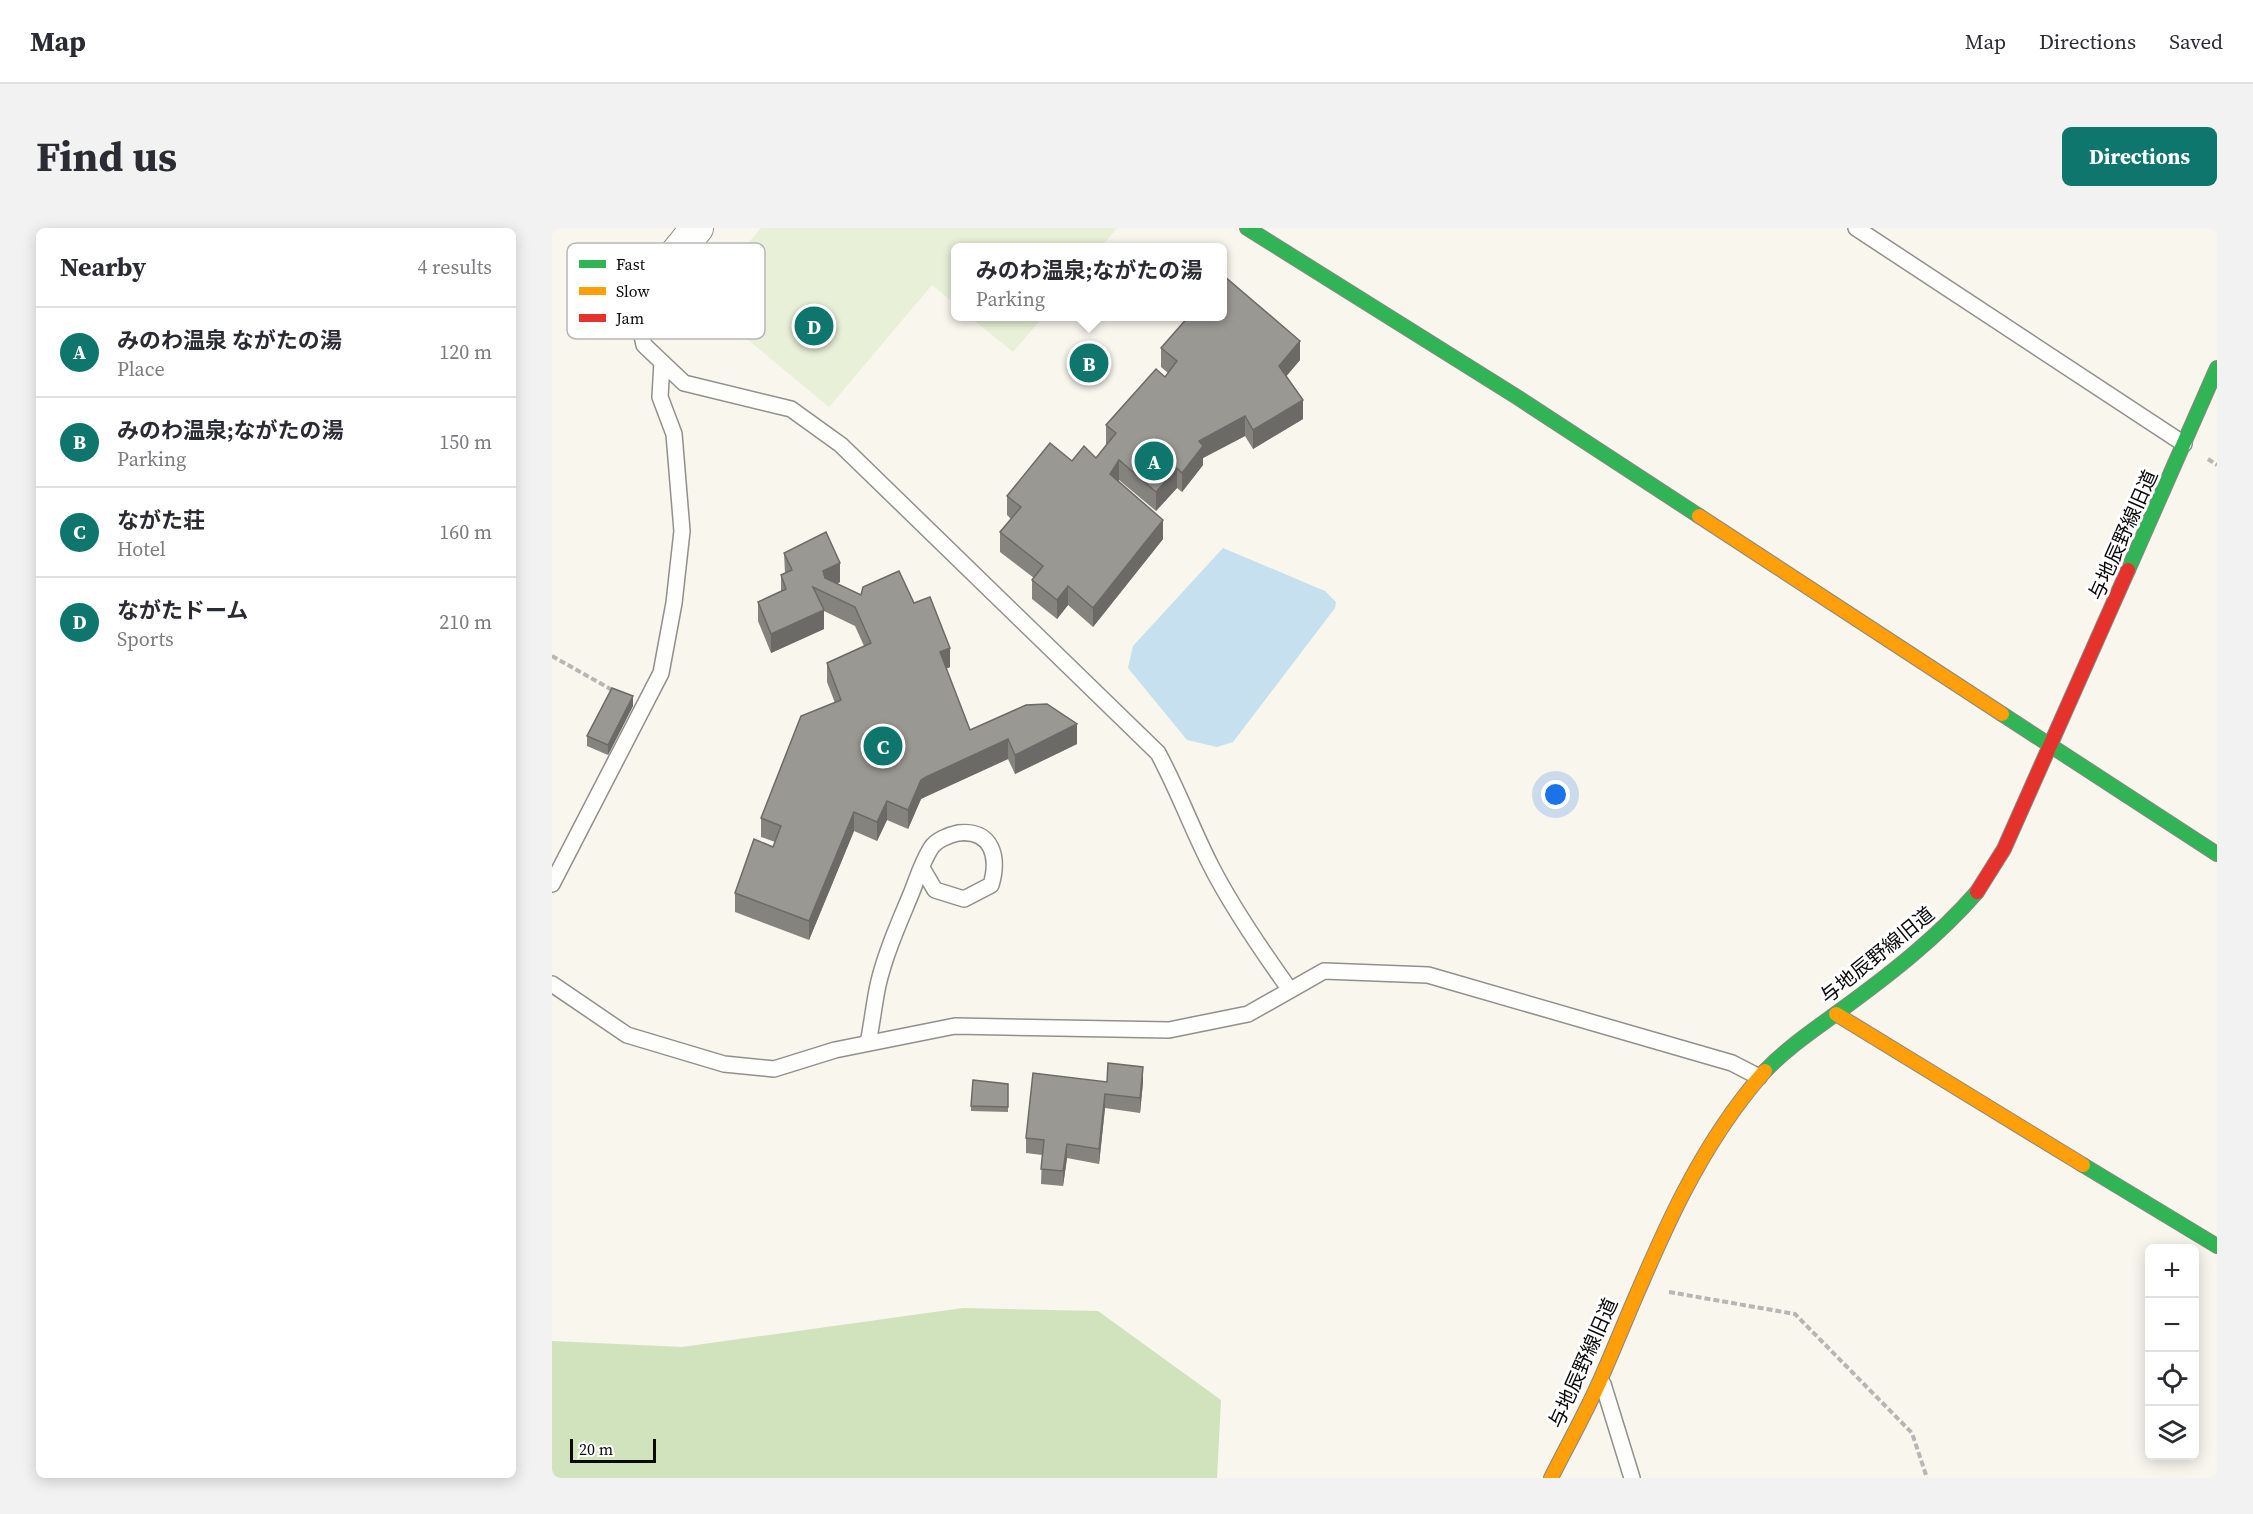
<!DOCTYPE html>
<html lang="en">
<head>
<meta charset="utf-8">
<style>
  body { margin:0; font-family:"Source Serif 4","Noto Sans JP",serif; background:#f2f2f3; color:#2b2b33 }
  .controls { position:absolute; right:18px; bottom:18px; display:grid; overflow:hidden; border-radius:9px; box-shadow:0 3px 15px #0003 }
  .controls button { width:54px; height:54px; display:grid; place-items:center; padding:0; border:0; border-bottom:2px solid #e1e1e2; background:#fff; color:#2b2b33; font:30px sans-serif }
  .scale { position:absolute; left:18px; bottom:15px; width:86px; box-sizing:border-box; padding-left:6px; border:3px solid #0a0a0a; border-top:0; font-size:16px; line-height:21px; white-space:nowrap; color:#0a0a0a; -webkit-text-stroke:4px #fff; paint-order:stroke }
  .you { position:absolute; left:1004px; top:567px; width:21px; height:21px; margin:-15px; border:4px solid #fff; border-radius:50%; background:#1a73e8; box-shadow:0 0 0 9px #1a73e833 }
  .badge { display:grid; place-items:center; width:39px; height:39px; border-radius:50%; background:#0f766e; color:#fff; font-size:20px; font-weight:700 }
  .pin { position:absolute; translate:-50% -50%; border:3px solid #fff; box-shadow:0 2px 6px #0006 }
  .popup { position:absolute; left:399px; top:15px; width:276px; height:78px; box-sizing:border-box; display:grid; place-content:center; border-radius:9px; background:#fff; filter:drop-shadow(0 2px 4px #0005); font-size:20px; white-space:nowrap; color:#7c7c81 }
  .popup b { font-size:22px; color:#2b2b33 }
  .popup::after { content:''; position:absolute; left:50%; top:100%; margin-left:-12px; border:12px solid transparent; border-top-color:#fff }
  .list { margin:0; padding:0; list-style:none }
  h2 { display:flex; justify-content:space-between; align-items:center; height:78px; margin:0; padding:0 24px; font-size:26px }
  h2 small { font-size:20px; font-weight:400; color:#7c7c81 }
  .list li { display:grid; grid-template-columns:39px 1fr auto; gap:18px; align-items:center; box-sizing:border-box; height:90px; padding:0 24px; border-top:2px solid #e1e1e2 }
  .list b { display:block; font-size:22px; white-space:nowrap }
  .list p { margin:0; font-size:20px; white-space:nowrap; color:#7c7c81 }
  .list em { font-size:20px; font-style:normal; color:#7c7c81 }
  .icon { flex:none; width:33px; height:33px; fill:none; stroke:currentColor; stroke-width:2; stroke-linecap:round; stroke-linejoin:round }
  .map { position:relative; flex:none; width:1665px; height:1250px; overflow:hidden; border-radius:9px }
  header { display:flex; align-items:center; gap:36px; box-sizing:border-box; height:84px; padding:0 30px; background:#fff; border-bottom:2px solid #e1e1e2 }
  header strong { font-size:28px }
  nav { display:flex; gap:33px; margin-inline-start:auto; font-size:21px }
  .intro { display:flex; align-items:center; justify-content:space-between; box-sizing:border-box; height:144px; padding:0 36px }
  h1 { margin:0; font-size:42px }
  .button { padding:15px 27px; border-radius:9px; background:#0f766e; color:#fff; font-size:21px; font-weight:700 }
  main { display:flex; gap:36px; padding:0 36px }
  aside { flex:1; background:#fff; border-radius:9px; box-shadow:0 3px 15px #0003 }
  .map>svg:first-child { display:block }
</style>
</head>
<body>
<header>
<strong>Map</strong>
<nav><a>Map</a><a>Directions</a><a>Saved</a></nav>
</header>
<div class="intro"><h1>Find us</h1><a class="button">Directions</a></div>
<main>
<aside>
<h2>Nearby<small>4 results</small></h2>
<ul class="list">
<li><span class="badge">A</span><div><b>みのわ温泉 ながたの湯</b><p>Place</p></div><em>120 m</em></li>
<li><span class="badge">B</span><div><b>みのわ温泉;ながたの湯</b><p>Parking</p></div><em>150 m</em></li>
<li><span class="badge">C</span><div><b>ながた荘</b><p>Hotel</p></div><em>160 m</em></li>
<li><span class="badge">D</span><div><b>ながたドーム</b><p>Sports</p></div><em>210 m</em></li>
</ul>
</aside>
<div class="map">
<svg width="1665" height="1250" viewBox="0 0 1665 1250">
  <rect width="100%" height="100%" fill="#f8f6ed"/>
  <path fill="#d0e3bd" d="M411 1080 546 1083 669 1172 665 1250H0V1113L130 1119Z"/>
  <path fill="#e9f0d8" d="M209 0H565L549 19 404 20 403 76 380 57 277 179 148 72Z
    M418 89 491 88V89L461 124Z"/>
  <path fill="#c6e0ef" d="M671 320 773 363 784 374 783 380 681 514 665 519 635 512 576 440 581 418Z"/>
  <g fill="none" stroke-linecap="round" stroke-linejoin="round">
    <g stroke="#91908c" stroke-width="18">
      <path id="lane" d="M1304 0 1632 216
        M101 54 84 79 92 117 132 155 239 181 289 217 606 525C626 562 640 601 659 638 681 681 710 723 738 762
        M0 656 109 445 122 375 130 303 122 206 108 169 110 134
        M0 756 75 807 172 836 222 841 283 822 403 798 617 802 696 786 772 743 876 747 1180 835 1207 849
        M316 815C320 796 322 776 326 757 333 726 347 695 359 666 365 651 370 634 379 620 384 612 397 607 406 605 441 601 447 630 439 657L412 671 383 662 370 640
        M1051 1156 1080 1250"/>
    </g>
    <g stroke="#91908c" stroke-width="34">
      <path id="street" d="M101 54 145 0"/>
    </g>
    <g stroke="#888783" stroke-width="16">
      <path id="fast" d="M695 0 965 169 1147 288
        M1576 342 1665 140
        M1450 486 1665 626
        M1213 843C1236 819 1263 801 1289 782 1337 747 1385 710 1425 664
        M1531 937 1665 1018"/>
    </g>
    <g stroke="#888783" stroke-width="16">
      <path id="slow" d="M1147 288 1450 486
        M1284 786 1531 937
        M999 1250C1016 1216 1035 1183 1050 1148 1096 1042 1135 931 1213 843"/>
    </g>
    <g stroke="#888783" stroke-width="16">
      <path id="jam" d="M1425 664 1452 621 1576 342"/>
    </g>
    <path stroke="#b7b6b5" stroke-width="4" stroke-dasharray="6 3" stroke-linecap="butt" d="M1656 231 1665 237
      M0 428 62 463
      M1117 1064 1243 1086 1360 1205 1375 1250"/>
    <use href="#lane" stroke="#fefefc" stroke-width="15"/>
    <use href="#street" stroke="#fefefc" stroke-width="32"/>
    <use href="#fast" stroke="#30b455" stroke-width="14"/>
    <use href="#slow" stroke="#ff9f0a" stroke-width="14"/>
    <use href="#jam" stroke="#e5322d" stroke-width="14"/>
  </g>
  <path fill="#84837e" d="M609 120 748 132 734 148 751 191 701 221 693 208 651 230V237L630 264 625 260 604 283 567 252 566 254 611 311 541 399 516 377 505 391 480 371V352L482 350 448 324V304L459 291 455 287V268L520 233 544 230 554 217V197L613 149 616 145 609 139Z
    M232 325 288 354 285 356 309 367 362 375 398 439 394 441 418 502 525 516 463 546 456 531 374 568 369 571 356 601 335 592 325 613 302 603 257 712 183 684V665L221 619 223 614 209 609V590L283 475 275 454V435L312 418 303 398 272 383V401L219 425 206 393V374L229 363V347L233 345Z
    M81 478 56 527 35 518V508Z
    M555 854H591L588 885 553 880 547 936 515 930 511 958 489 956 490 927 474 925V910Z
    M456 856V884L419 883V878Z"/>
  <path fill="#6c6a67" d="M748 113V132L727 157V138Z
    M751 172V191L701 221V202Z
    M693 188V208L651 230V237L630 264V245L647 213Z
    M567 232V252L558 266V246Z
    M625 240V260L604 283V264Z
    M611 292V311L541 399V380Z
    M288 335V354L271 362V343Z
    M516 358V377L505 391V372Z
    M272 382V401L219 425V406Z
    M398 420V439L388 443V424Z
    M81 468V478L56 527V517Z
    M525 496V516L463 546V527Z
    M456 511V531L369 571 356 601V582L369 552Z
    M335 573V592L325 613V594Z
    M302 584V603L257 712V693Z
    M591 839V854L588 885V870Z
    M553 866V880L547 936V921Z
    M515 916V930L511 958V943Z"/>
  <path fill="#9a9893" stroke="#6c6a67" stroke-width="1.5" d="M672 48 748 113 727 138 751 172 701 202 693 188 647 213 651 218 630 245 625 240 604 264 567 232 558 246 611 292 541 380 516 358 505 372 480 352 491 338 448 304 469 279 455 268 498 215 520 233 532 218 544 230 564 205 554 197 604 141 613 149 625 133 609 120 637 88H670V50Z
    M274 304 288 335 271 343 273 350 309 367 311 359 347 343 362 375 378 369 398 420 388 424 418 502 474 477 495 476 525 496 463 527 456 511 374 549 369 552 356 582 335 573 325 594 302 584 257 693 183 665 202 611 221 619 229 598 209 590 249 488 289 472 275 435 319 415 303 379 261 359 272 382 219 406 206 374 234 361 229 347 240 342 232 325Z
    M60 460 81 468 56 517 35 508Z
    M556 835 591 839 588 870 553 866 547 921 515 916 511 943 489 941 492 912 474 910 481 845 555 854Z
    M421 852 456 856V879L419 878Z"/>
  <g text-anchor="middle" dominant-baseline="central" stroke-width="6" stroke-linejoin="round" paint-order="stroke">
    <g font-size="20" fill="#0a0a0a" stroke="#fff">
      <text transform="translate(1571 307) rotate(-66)">与地辰野線旧道</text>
      <text transform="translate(1325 727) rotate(-39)">与地辰野線旧道</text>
      <text transform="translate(1031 1135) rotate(-66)">与地辰野線旧道</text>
    </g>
  </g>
  <rect x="15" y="15" width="198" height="96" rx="9" fill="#fff" stroke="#b6b6b6" stroke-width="1.5"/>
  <rect x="27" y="32" width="27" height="8" fill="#30b455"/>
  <rect x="27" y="59" width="27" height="8" fill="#ff9f0a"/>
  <rect x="27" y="86" width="27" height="8" fill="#e5322d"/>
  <g font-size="16" fill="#0a0a0a">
    <text x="64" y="42">Fast</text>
    <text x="64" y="69">Slow</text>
    <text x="64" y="96">Jam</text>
  </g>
</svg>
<div class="controls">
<button>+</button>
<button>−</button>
<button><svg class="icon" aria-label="locate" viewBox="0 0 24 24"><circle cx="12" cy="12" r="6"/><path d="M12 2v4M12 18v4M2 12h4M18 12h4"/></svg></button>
<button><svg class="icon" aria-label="layers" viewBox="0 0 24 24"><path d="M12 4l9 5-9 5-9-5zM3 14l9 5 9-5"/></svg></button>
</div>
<div class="scale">20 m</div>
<div class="you"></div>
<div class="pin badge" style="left:602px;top:233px">A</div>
<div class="pin badge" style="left:537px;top:135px">B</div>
<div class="popup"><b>みのわ温泉;ながたの湯</b>Parking</div>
<div class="pin badge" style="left:331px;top:518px">C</div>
<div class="pin badge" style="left:262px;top:98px">D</div>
</div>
</main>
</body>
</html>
